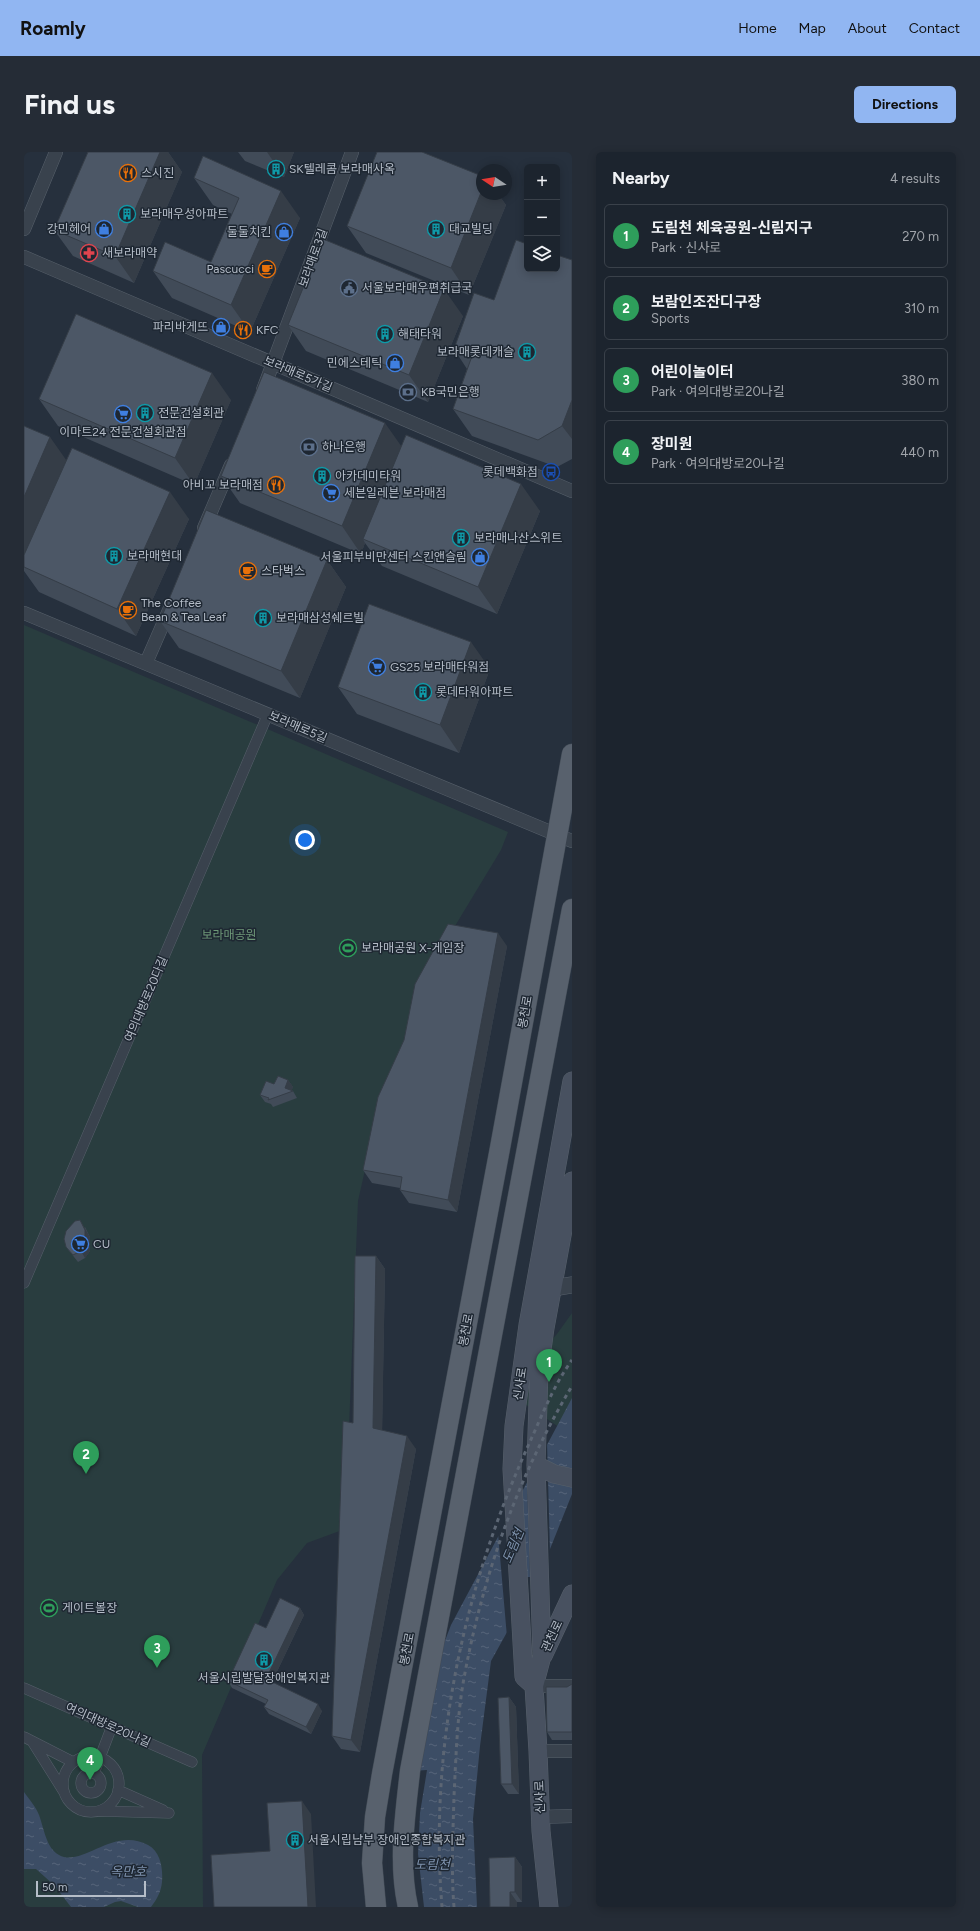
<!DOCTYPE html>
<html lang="en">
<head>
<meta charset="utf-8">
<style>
  body { margin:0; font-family:Figtree,"Noto Sans KR",sans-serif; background:#252c36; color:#f1f3f6 }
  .controls { position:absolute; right:12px; top:12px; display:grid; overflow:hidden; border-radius:6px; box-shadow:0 2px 10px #0003 }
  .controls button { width:36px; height:36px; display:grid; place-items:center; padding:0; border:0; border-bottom:1px solid #3a414a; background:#1c242e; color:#f1f3f6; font:20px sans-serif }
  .compass { position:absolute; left:452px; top:12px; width:36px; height:36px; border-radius:50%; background:#1c242e; box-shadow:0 2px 10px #0003; rotate:282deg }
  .scale { position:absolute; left:12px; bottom:10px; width:110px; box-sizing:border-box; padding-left:4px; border:2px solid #b5bdc8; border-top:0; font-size:11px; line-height:14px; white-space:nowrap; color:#b5bdc8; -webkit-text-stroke:3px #1e2732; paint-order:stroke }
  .you { position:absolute; left:281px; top:688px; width:14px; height:14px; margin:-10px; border:3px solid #fff; border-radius:50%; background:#1a73e8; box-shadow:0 0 0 6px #1a73e833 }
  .badge { display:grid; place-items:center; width:26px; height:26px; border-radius:50%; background:#91b6f2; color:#fff; font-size:13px; font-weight:700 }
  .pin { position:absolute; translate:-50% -33px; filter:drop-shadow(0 1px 2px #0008) }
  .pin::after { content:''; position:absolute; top:21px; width:14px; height:12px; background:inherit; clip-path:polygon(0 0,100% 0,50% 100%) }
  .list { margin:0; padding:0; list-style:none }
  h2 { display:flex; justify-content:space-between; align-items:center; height:52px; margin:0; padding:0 16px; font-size:17px }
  h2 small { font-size:13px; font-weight:400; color:#a0a4aa }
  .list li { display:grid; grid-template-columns:26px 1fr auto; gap:12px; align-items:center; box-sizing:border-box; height:64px; margin:0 8px 8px; padding:0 8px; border:1px solid #3a414a; border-radius:6px }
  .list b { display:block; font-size:15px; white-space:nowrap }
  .list p { margin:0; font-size:13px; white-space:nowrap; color:#a0a4aa }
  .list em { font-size:13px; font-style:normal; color:#a0a4aa }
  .icon { flex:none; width:22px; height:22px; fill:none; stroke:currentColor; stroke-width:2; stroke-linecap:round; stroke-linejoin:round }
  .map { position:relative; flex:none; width:548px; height:1755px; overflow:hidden; border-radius:6px }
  header { display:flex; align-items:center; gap:24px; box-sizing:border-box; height:56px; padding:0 20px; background:#91b6f2; color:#111 }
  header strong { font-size:19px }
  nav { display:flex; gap:22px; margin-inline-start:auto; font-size:14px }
  .intro { display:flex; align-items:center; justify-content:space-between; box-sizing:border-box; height:96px; padding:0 24px }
  h1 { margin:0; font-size:28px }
  .button { padding:10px 18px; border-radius:6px; background:#91b6f2; color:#111; font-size:14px; font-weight:700 }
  main { display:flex; gap:24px; padding:0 24px }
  aside { flex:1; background:#1c242e; border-radius:6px; box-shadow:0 2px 10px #0003 }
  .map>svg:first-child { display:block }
</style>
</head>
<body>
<header>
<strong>Roamly</strong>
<nav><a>Home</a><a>Map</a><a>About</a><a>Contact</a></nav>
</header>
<div class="intro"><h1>Find us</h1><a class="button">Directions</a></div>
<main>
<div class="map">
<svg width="548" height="1755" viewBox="0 0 548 1755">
  <defs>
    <pattern id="water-ripples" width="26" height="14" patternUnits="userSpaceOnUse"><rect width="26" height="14" fill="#3c4d65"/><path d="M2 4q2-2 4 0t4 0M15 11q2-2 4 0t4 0" fill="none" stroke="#56657a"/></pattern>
  </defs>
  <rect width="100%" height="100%" fill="#26303d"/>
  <path fill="#293d3f" d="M0 473 484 680 477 698 431 774 357 947 334 1049 321 1377 283 1391 253 1428 178 1603 179 1755H0Z
    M548 1161V1284L498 1250 507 1211 533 1182Z"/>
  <path fill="url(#water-ripples)" d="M548 1246V1342L518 1417 467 1509 456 1594 449 1667 453 1755H368L404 1533 427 1473Z
    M0 1640C5 1647 12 1655 15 1663 20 1676 22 1696 35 1703 58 1716 89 1674 124 1693 137 1700 139 1717 138 1730 137 1740 133 1747 127 1755H114L97 1749 91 1750 80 1755H47L30 1733 12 1717H0Z"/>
  <path fill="#26303d" d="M523 1290 526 1401 520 1418 483 1485 474 1381 494 1345 501 1425H506L503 1329Z
    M403 1618 396 1661 394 1702 400 1755H366L363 1714 367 1667 375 1620Z"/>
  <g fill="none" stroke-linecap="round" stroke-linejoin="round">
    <g stroke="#57606b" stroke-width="11">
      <path id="pedestrian" d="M0 1131 244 562
        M0 1536 168 1610
        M0 1585 49 1610
        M8 1589 40 1640
        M39 1632a28 28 0 1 1 56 0a28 28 0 1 1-56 0Z
        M57 1631a10 10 0 1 1 20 0a10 10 0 1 1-20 0Z
        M70 1621 88 1574
        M94 1638 139 1658
        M75 1659 145 1661"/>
    </g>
    <g stroke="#57606b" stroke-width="14">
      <path id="minor" d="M0 77 32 0
        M0 105 548 339
        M239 238 328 0
        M180 376 207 313
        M0 461 548 689
        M122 511 146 456
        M510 1534H548
        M514 1599H548
        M516 1665 548 1664"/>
    </g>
    <g stroke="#57606b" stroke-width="17">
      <path id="tertiary" d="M529 1136 548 1133"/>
    </g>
    <g stroke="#57606b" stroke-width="19">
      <path id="secondary" d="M512 1313 530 1322 548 1326
        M519 1504 548 1442
        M510 1534 500 1525 488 1317 490 1274 504 1173 548 929
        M525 1755 517 1679 514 1599 510 1534 518 1504 512 1313 515 1219 521 1176 548 1029"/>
    </g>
    <g stroke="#424b56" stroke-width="21">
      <path id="primary" d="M352 1755 348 1711 351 1665 358 1622 476 996 548 602
        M384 1755C374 1710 381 1665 386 1619L548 757"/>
    </g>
    <use href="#pedestrian" stroke="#39424d" stroke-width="10"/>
    <use href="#minor" stroke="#39424d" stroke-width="13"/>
    <use href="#tertiary" stroke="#39424d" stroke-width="16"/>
    <use href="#secondary" stroke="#485160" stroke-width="18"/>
    <use href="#primary" stroke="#58616d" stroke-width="20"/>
    <path stroke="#5c6674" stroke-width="3" stroke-dasharray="4 4" stroke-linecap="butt" d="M418 1755C405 1597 439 1438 504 1294 517 1266 529 1234 548 1208
      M430 1755C427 1718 429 1681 430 1644 432 1606 433 1564 440 1526 459 1423 494 1324 548 1234"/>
  </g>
  <path fill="#414b58" d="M64 0H144L158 20 110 131 49 104 30 78Z
    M214 0H270L260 25 221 9Z
    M170 26 276 66 226 180 148 146 129 119 187 110 208 62 189 53Z
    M458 42H474L482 53 445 143 342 101 323 74Z
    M548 108V307L533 315 448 284 429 257 443 217 430 197 470 148Z
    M439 164 404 250 282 199 264 173Z
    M15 247 207 248 170 333 34 274Z
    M0 274 42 309 165 367 112 484 15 440 0 419Z
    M377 294 516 359 473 462 358 414 341 391 337 402 216 351 197 324Z
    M303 408 322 435 276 546 155 496 136 469Z
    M466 517 435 601 333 562 314 535Z
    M483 794 433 1060 385 1051 376 1038V1036L348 1031 339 1018Z
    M264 928 269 935 267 939H269L273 946 249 955 247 952 241 950 236 943 250 932Z
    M61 1075 66 1085V1099L61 1106 54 1110 42 1095Z
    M352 1104 361 1117 358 1278 392 1297 336 1600 317 1597 308 1584 329 1271Z
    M276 1456 280 1463 248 1530 298 1559 287 1582 245 1562 240 1555 242 1552 208 1536 204 1529 242 1476Z
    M548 1532V1588H528L523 1580 543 1535Z
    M485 1545 492 1555 495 1642H484L477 1632Z
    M491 1705 498 1715V1750H493V1755H466Z"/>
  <path fill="#353d47" d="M136 0H144L158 20 110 131 91 104Z
    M243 0H270L260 25Z
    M458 38V42H474L482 53 445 143 427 116Z
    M257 39 276 66 226 180 207 153Z
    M420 137 439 164 404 250 385 223Z
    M188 221 207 248 170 333 151 306Z
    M548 248V287L538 274Z
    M361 271 380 298 339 387 341 391 337 402 318 374Z
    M26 285 45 312 0 415V345Z
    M497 332 516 359 473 462 454 435Z
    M146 340 165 367 112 484 93 457Z
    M303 408 322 435 276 546 257 519Z
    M447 490 466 517 435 601 416 573Z
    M474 781 483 794 433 1060 424 1048Z
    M264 928 269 935 267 940 261 936Z
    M56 1068 66 1085V1099L61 1106 57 1099Z
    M352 1104 361 1117 358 1289 349 1276Z
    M383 1284 392 1297 336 1600 327 1588Z
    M276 1456 280 1463 246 1534 242 1527Z
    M485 1545 492 1555 495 1642 488 1632Z
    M294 1552 298 1559 287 1582 282 1575Z
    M278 1649 287 1662 292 1755H284Z
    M491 1705 498 1715V1750L491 1740Z
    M486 1740 493 1750V1755H486Z"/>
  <path fill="#4c5766" stroke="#353d47" d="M64 0H136L91 104 30 78Z
    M353 0H398L458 24V38L427 116 323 74Z
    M179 4 257 39 207 153 129 119 141 90 187 110 215 46 170 26Z
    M299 87 420 137 385 223 264 173Z
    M492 88 503 92V117H533V103L548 108V248L538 274 514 288 429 257 448 204 430 197 450 141 470 148Z
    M52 162 188 221 151 306 15 247Z
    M240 220 361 271 318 374 197 324Z
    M0 274 26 285 0 345Z
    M382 283 497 332 454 435 339 387Z
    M48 296 146 340 93 457 0 415V403Z
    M182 358 303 408 257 519 136 469Z
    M345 452 447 490 416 573 314 535Z
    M424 772 474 781 424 1048 376 1038 378 1025 339 1018 354 945 380 888 391 832Z
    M254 924 264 928 261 936 269 939 244 948 245 946 236 943 242 929 250 932Z
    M56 1068 61 1078V1093L57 1099 49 1103 42 1095 40 1087 42 1079 51 1069Z
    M331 1104H352L349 1276 383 1284 327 1588 308 1584 319 1269 329 1271Z
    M256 1446 276 1456 242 1527 294 1552 282 1575 240 1555 244 1548 204 1529 231 1471 242 1476Z
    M548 1532V1580H523L522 1535H543Z
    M485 1545 488 1632H477L474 1546Z
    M278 1649 284 1755H190L187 1703 246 1699 243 1651Z
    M491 1705V1740H486V1755H466L465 1706Z"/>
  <defs>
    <g id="building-ring" transform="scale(0.9)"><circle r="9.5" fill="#1e2732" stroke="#0f9aa8" stroke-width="1.5"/><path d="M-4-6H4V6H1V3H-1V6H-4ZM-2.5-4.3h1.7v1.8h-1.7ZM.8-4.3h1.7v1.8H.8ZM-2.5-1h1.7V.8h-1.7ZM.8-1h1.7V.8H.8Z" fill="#0f9aa8"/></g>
    <g id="restaurant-ring" transform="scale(0.9)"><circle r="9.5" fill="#1e2732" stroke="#e8710a" stroke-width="1.5"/><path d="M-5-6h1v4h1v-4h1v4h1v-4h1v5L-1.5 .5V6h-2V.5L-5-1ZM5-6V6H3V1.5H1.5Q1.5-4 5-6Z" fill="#e8710a"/></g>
    <g id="shop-ring" transform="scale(0.9)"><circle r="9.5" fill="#1e2732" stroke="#3f7fe0" stroke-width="1.5"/><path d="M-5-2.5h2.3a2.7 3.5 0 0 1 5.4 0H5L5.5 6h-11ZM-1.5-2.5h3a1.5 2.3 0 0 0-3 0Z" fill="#3f7fe0"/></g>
    <g id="pharmacy-ring" transform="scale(0.9)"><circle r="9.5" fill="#1e2732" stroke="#e0444e" stroke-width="1.5"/><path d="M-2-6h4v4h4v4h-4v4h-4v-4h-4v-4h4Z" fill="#e0444e"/></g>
    <g id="cafe-ring" transform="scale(0.9)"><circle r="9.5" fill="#1e2732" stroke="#e8710a" stroke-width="1.5"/><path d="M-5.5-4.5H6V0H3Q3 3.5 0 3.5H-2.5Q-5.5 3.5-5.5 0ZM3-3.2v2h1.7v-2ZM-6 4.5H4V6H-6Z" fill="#e8710a"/></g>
    <g id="civic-ring" transform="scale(0.9)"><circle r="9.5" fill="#1e2732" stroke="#5c6f8a" stroke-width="1.5"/><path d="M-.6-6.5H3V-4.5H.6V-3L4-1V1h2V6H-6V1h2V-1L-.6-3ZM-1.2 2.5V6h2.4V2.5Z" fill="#5c6f8a"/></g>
    <g id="bank-ring" transform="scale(0.9)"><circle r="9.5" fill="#1e2732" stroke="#5c6f8a" stroke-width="1.5"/><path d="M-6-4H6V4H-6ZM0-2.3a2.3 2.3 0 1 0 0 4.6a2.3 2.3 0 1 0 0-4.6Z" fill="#5c6f8a"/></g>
    <g id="supermarket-ring" transform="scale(0.9)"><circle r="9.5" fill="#1e2732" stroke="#3f7fe0" stroke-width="1.5"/><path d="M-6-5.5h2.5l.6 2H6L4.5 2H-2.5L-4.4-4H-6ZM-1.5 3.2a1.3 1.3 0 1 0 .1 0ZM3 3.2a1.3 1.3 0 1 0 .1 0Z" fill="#3f7fe0"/></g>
    <g id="bus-ring" transform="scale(0.9)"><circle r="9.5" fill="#1e2732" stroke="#1a4fb4" stroke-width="1.5"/><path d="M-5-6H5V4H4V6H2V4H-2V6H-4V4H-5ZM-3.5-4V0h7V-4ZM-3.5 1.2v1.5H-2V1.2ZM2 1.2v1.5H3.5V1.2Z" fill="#1a4fb4"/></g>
    <g id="stadium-ring" transform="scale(0.9)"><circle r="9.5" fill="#1e2732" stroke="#2e9e5b" stroke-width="1.5"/><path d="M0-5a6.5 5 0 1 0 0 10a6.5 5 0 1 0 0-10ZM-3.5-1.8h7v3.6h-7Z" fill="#2e9e5b"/></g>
  </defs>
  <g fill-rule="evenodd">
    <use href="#building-ring" x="252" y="17"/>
    <use href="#restaurant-ring" x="104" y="21"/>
    <use href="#building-ring" x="103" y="62"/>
    <use href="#shop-ring" x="80" y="77"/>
    <use href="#building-ring" x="412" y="77"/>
    <use href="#shop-ring" x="260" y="80"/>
    <use href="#pharmacy-ring" x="65" y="101"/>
    <use href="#cafe-ring" x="243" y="117"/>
    <use href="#civic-ring" x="325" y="136"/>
    <use href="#shop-ring" x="197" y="175"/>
    <use href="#restaurant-ring" x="219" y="178"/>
    <use href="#building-ring" x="361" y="182"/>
    <use href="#building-ring" x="503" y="200"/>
    <use href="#shop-ring" x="371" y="211"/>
    <use href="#bank-ring" x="384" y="240"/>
    <use href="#building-ring" x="121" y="261"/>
    <use href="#supermarket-ring" x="99" y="262"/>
    <use href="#bank-ring" x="285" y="295"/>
    <use href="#bus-ring" x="527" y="320"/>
    <use href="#building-ring" x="298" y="324"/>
    <use href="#restaurant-ring" x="252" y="333"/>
    <use href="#supermarket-ring" x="307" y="341"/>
    <use href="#building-ring" x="437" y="386"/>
    <use href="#building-ring" x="90" y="404"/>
    <use href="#shop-ring" x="456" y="405"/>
    <use href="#cafe-ring" x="224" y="419"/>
    <use href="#cafe-ring" x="104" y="458"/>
    <use href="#building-ring" x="239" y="466"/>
    <use href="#supermarket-ring" x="353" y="515"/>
    <use href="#building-ring" x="399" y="540"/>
    <use href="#stadium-ring" x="324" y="796"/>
    <use href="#supermarket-ring" x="56" y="1092"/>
    <use href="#stadium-ring" x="25" y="1456"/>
    <use href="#building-ring" x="240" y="1508"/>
    <use href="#building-ring" x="271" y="1688"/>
  </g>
  <g text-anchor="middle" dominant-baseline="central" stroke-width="3" stroke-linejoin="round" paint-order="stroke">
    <g font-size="12" fill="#b5bdc8" stroke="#1e2732" text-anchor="start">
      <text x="265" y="17">SK텔레콤 보라매사옥</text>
      <text x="117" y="21">스시진</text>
      <text x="116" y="62">보라매우성아파트</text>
      <text x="67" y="77" text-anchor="end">강민헤어</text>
      <text x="425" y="77">대교빌딩</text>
      <text x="247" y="80" text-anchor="end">둘둘치킨</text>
      <text x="78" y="101">새보라매약</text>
      <text x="230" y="117" text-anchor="end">Pascucci</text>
      <text x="338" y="136">서울보라매우편취급국</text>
      <text x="184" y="175" text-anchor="end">파리바게뜨</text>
      <text x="232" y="178">KFC</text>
      <text x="374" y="182">해태타워</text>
      <text x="490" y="200" text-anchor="end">보라매롯데캐슬</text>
      <text x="358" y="211" text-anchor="end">민에스테틱</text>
      <text x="397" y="240">KB국민은행</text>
      <text x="134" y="261">전문건설회관</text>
      <text x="99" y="280" text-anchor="middle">이마트24 전문건설회관점</text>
      <text x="298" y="295">하나은행</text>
      <text x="514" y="320" text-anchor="end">롯데백화점</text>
      <text x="311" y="324">아카데미타워</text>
      <text x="239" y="333" text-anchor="end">아비꼬 보라매점</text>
      <text x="320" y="341">세븐일레븐 보라매점</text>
      <text x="450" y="386">보라매나산스위트</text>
      <text x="103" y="404">보라매현대</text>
      <text x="443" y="405" text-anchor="end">서울피부비만센터 스킨앤슬림</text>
      <text x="237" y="419">스타벅스</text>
      <text x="117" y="451">The Coffee<tspan x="117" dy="14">Bean &amp; Tea Leaf</tspan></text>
      <text x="252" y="466">보라매삼성쉐르빌</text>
      <text x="366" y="515">GS25 보라매타워점</text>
      <text x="412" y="540">롯데타워아파트</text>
      <text x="337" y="796">보라매공원 X-게임장</text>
      <text x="69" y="1092">CU</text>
      <text x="38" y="1456">게이트볼장</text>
      <text x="240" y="1526" text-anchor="middle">서울시립발달장애인복지관</text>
      <text x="284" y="1688">서울시립남부 장애인종합복지관</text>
    </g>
    <g font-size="12" fill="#b5bdc8" stroke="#1e2732">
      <text transform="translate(289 106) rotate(-70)">보라매로3길</text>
      <text transform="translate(274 222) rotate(23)">보라매로5가길</text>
      <text transform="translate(274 575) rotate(23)">보라매로5길</text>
      <text transform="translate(122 847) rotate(-67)">여의대방로20다길</text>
      <text transform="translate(501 860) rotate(-80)">봉천로</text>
      <text transform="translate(442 1178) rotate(-79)">봉천로</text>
      <text transform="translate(496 1232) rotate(-82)">신사로</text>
      <text transform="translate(528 1484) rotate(-65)">관천로</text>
      <text transform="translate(383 1497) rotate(-79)">봉천로</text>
      <text transform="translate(84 1573) rotate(24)">여의대방로20나길</text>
      <text transform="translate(516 1645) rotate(-92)">신사로</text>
    </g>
    <g font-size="12" fill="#6e9878" stroke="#1e2732">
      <text x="205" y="783">보라매공원</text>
    </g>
    <g font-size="13" font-style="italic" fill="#7f93ae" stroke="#1e2732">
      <text transform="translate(489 1394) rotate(-67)">도림천</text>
      <text x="408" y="1712">도림천</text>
      <text x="104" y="1719">옥만호</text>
    </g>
  </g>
</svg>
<div class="controls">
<button>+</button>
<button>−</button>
<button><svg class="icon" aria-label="layers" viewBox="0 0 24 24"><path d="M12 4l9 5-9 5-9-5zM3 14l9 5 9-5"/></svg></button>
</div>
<svg class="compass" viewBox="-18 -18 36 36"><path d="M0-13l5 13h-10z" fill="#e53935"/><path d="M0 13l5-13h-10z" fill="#a0a4aa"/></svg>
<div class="scale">50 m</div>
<div class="you"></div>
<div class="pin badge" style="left:525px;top:1230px;background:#2e9e5b">1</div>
<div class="pin badge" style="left:62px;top:1322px;background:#2e9e5b">2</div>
<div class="pin badge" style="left:133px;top:1516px;background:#2e9e5b">3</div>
<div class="pin badge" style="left:66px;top:1628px;background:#2e9e5b">4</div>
</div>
<aside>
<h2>Nearby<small>4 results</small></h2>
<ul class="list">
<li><span class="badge" style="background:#2e9e5b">1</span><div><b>도림천 체육공원-신림지구</b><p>Park · 신사로</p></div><em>270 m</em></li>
<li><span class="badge" style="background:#2e9e5b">2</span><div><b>보람인조잔디구장</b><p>Sports</p></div><em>310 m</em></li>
<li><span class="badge" style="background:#2e9e5b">3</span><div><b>어린이놀이터</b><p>Park · 여의대방로20나길</p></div><em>380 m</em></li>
<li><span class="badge" style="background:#2e9e5b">4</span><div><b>장미원</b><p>Park · 여의대방로20나길</p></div><em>440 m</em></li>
</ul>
</aside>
</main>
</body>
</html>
